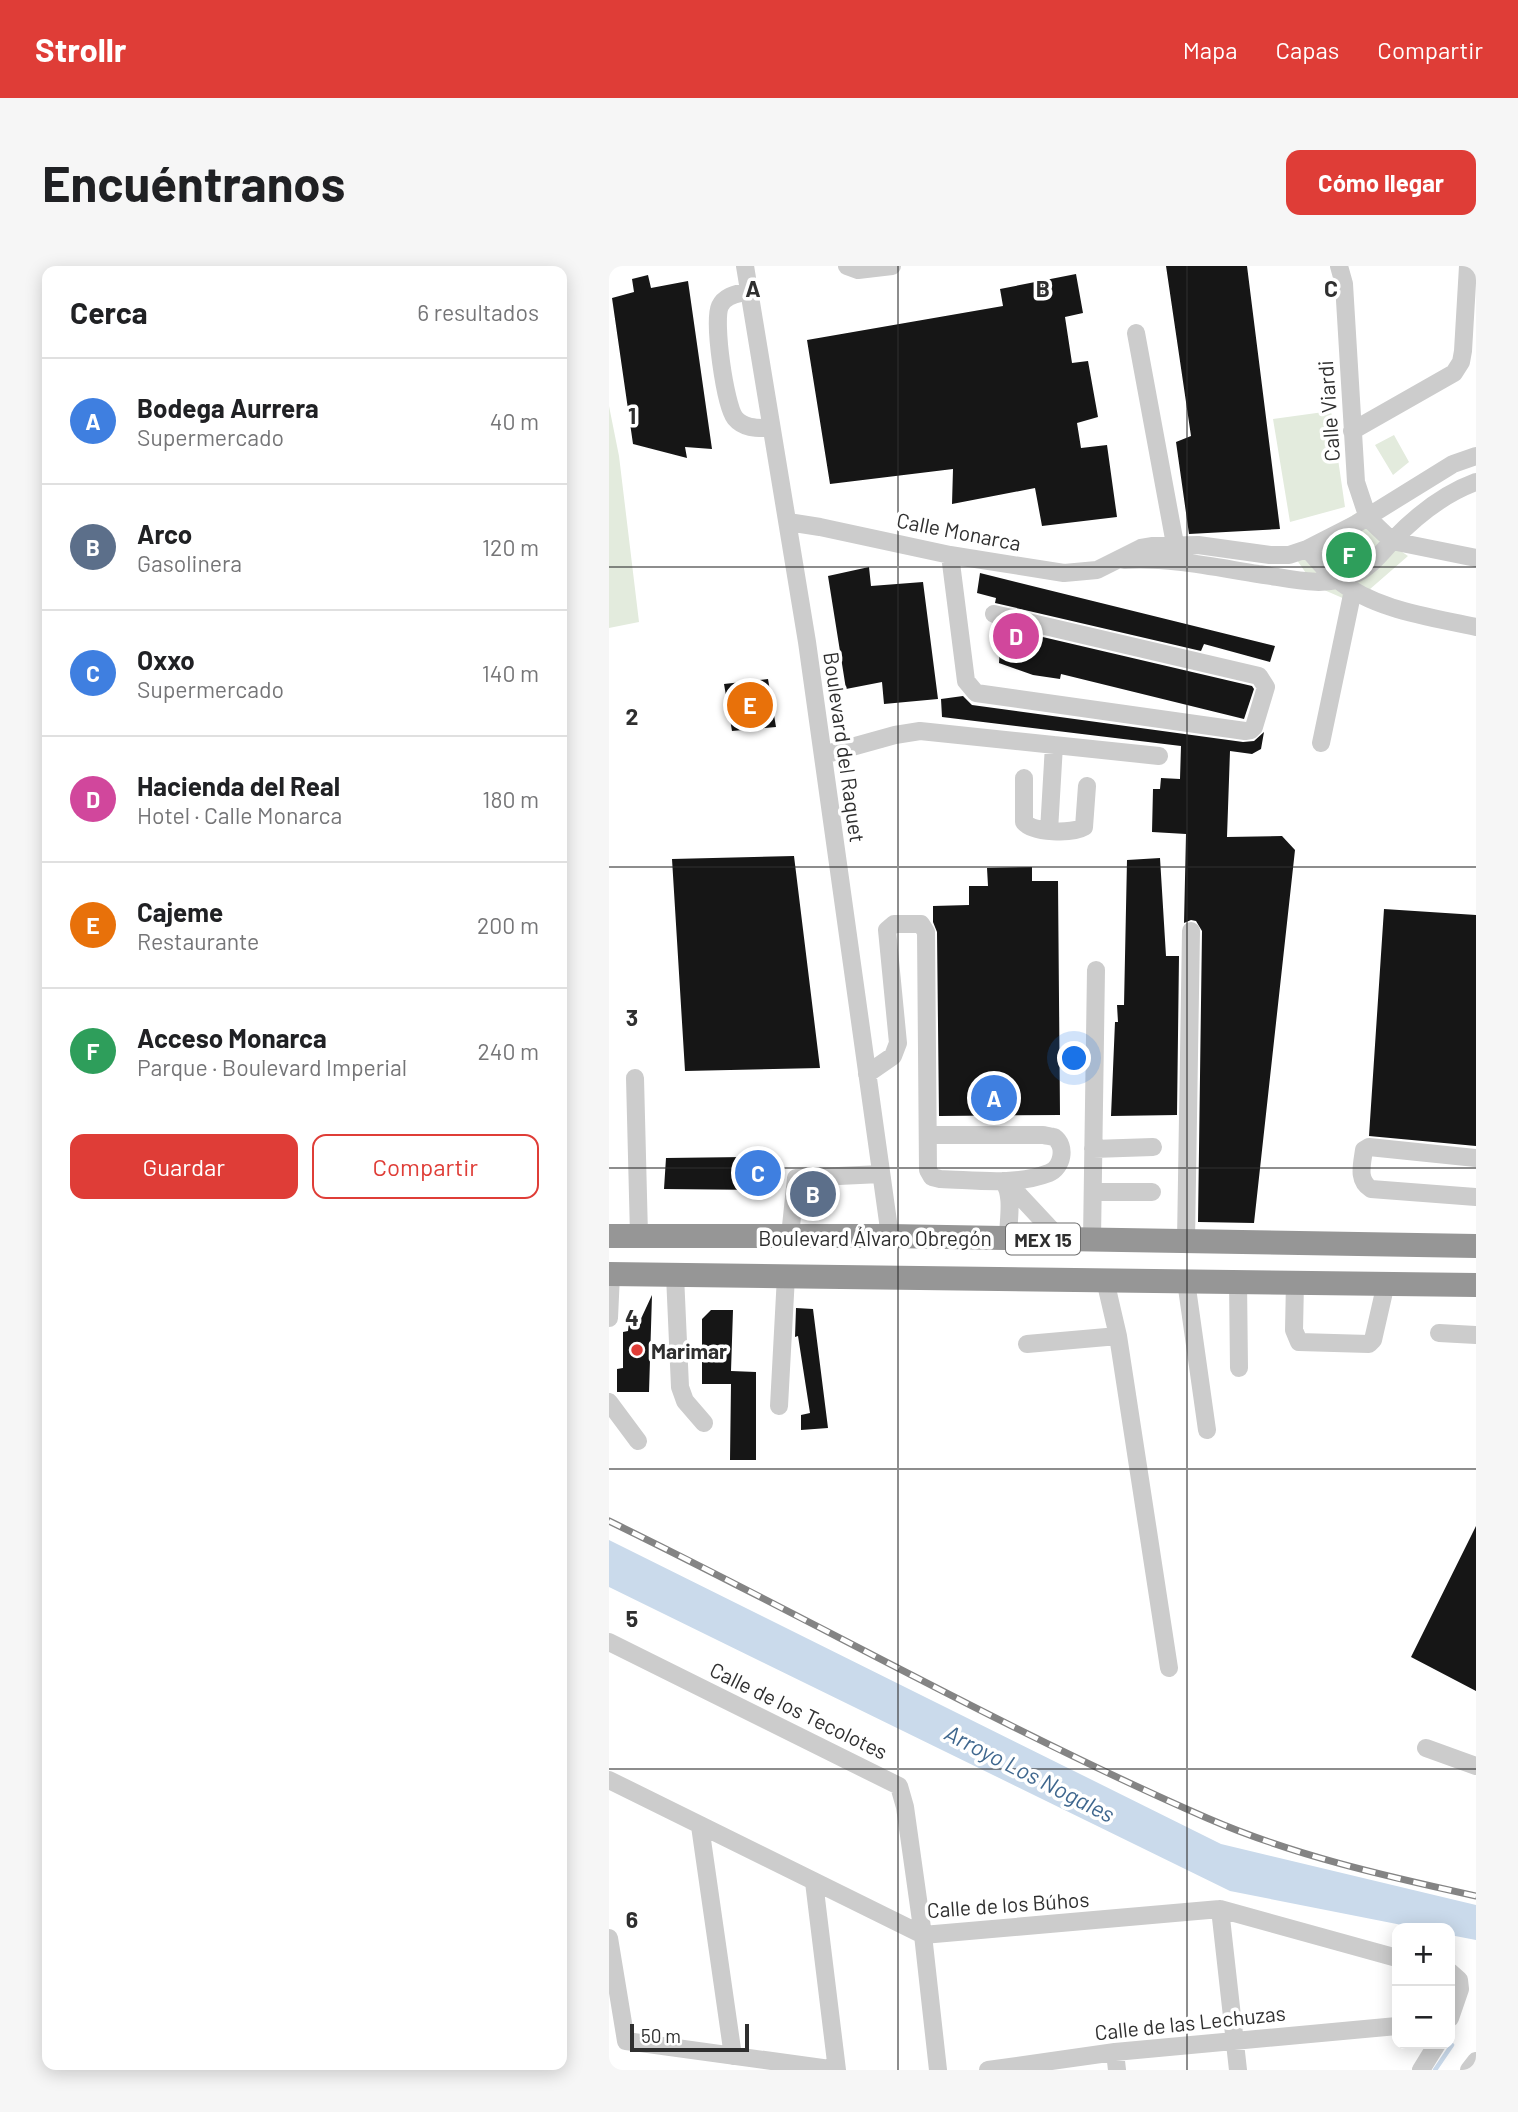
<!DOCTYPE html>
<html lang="es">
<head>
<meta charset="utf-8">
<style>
  body { margin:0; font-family:Barlow,sans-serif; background:#f6f6f6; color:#202124 }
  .controls { position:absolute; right:21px; bottom:21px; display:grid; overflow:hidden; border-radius:14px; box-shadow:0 4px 18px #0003 }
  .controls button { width:63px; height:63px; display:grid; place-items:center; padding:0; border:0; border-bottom:2px solid #e0e0e0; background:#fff; color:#202124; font:35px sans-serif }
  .scale { position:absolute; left:21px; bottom:18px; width:119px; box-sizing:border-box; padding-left:7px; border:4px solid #2f2f2f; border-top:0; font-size:19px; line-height:24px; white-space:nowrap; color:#2f2f2f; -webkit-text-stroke:5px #fff; paint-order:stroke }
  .you { position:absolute; left:466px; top:793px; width:24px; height:24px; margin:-18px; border:5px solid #fff; border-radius:50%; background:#1a73e8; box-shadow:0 0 0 10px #1a73e833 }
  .badge { display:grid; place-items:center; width:46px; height:46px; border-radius:50%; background:#df3d37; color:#fff; font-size:23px; font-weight:700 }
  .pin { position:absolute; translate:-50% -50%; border:4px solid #fff; box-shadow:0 2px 7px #0006 }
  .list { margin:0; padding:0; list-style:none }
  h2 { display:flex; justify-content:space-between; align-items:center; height:91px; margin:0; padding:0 28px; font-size:30px }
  h2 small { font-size:23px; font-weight:400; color:#757577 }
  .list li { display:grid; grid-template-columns:46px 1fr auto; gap:21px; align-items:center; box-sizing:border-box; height:126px; padding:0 28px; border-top:2px solid #e0e0e0 }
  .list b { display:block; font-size:26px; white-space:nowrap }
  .list p { margin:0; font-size:23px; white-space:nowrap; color:#757577 }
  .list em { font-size:23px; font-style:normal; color:#757577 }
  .actions { display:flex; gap:14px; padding:21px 28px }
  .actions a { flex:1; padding:16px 0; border:2px solid #df3d37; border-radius:14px; text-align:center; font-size:24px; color:#df3d37 }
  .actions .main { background:#df3d37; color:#fff }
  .map { position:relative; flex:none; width:867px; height:1804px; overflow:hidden; border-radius:14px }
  header { display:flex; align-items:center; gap:42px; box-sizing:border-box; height:98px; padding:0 35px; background:#df3d37; color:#fff }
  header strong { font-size:33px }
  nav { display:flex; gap:38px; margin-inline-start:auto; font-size:24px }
  .intro { display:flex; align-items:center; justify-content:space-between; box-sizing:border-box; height:168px; padding:0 42px }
  h1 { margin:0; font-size:49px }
  .button { padding:18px 32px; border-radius:14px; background:#df3d37; color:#fff; font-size:24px; font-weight:700 }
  main { display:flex; gap:42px; padding:0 42px }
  aside { flex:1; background:#fff; border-radius:14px; box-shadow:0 4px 18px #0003 }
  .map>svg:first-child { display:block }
</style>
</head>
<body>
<header>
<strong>Strollr</strong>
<nav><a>Mapa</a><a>Capas</a><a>Compartir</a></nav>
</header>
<div class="intro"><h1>Encuéntranos</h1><a class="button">Cómo llegar</a></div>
<main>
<aside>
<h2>Cerca<small>6 resultados</small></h2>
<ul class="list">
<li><span class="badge" style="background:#3f7fe0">A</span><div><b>Bodega Aurrera</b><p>Supermercado</p></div><em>40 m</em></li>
<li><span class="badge" style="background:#5c6f8a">B</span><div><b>Arco</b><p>Gasolinera</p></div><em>120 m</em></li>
<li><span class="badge" style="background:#3f7fe0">C</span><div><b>Oxxo</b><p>Supermercado</p></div><em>140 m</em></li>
<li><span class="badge" style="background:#d1479c">D</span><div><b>Hacienda del Real</b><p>Hotel · Calle Monarca</p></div><em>180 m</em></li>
<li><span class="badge" style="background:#e8710a">E</span><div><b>Cajeme</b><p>Restaurante</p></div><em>200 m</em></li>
<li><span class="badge" style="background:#2e9e5b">F</span><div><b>Acceso Monarca</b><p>Parque · Boulevard Imperial</p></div><em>240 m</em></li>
</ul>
<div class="actions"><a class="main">Guardar</a><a>Compartir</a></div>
</aside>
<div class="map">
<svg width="867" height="1804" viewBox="0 0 867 1804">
  <rect width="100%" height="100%" fill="#fff"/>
  <path fill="#e3ebdd" d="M0 140 10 190 30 356 0 362Z
    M722 145 736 241 681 256 664 153Z
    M785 169 800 196 784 209 766 179Z
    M757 241 783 279 799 290 745 337 706 320 683 287Z"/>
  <path fill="#cadaeb" d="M0 1274 612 1578 867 1639V1674L841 1669V1662H808L621 1625 0 1321Z"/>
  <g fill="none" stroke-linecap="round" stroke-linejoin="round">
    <path stroke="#cadaeb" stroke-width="4.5" d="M826 1804 843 1779"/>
  </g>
  <path fill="#161616" d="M557 0H638L671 263 580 268 567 176 582 170Z
    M467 8 474 47 456 51 463 97 479 95 489 151 468 157 472 182 498 179 508 251 433 260 426 222 343 238 344 203 221 218 198 74 394 40 391 23Z
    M39 9 42 22 79 15 103 183 76 181 78 192 24 178 3 32 25 26 23 13Z
    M260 301 262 320 314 316 329 433 275 438 273 416 237 423 219 310Z
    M371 307 666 380 661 396 595 378 592 385 386 337 387 332 368 327Z
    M383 359 643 420 645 423 635 453 452 408 451 413 424 409 390 397 391 380 384 376Z
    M159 413 167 461 123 465 115 418Z
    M354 430 363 439 634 476 645 475 655 466 652 483 643 488 621 485 618 571 673 570 686 584 645 957 589 956 593 665 587 655 582 654 575 657 577 568 543 566 544 523H551L552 512 571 513 572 480 333 451 332 433Z
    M185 590 211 802 76 805 63 593Z
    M551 592 557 690H570L568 849 502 850 506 756H509L508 739H515L518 594Z
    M423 601V615H449L451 849 330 850 328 666 324 656V640L360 639V620H379L378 602Z
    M775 643 867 649V880L760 870Z
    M136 888H161V924L55 923 57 892 136 891Z
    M43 1029 40 1126H8V1103L14 1102V1066L19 1065 20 1056 30 1057Z
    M187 1042 204 1043 219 1162 192 1164V1149L201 1147 189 1070 186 1071Z
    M102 1044H124L122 1105 147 1106V1194H121L122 1118H93V1053Z
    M867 1260V1425L802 1391Z"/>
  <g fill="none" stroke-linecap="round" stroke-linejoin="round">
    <path stroke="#ccc" stroke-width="18" d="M136 0 198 376 281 970
      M238 0 249 4 283 0
      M730 0 735 18 747 216 759 252 783 275 867 292
      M139 25C129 28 116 29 111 40 104 55 116 139 126 152 135 163 149 162 162 162
      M527 67 566 278
      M743 165 845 107 852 96 854 85 859 0
      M179 256 211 261 341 289 455 307 488 304 532 282 544 280 589 279 661 289H680L698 283 747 258 844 198 867 190
      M698 283C708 293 717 306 729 314 766 344 822 351 867 361
      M341 289 357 415 367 427 636 465 642 464 645 461 657 421 650 410 385 348
      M515 294C560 291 605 301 649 308 679 312 715 323 744 309 761 302 772 287 784 274 808 249 834 228 867 216
      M712 477 744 324
      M214 489 286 469 311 465 550 490
      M415 512V556C424 567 463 568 475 561L478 520
      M440 565 445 479
      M258 808 284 790 289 777 278 664 285 658H312L317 666 319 904 323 911 331 913C367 914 406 920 440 907 453 902 458 880 445 871 444 871 435 869 434 869H319
      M26 812 30 969
      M484 883 544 881
      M867 892 760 881 755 884C753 899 748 914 762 923L867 931
      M394 915C405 929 399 954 399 972
      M407 915 408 927 451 973
      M484 926H543
      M181 970 187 912 272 908
      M483 973 487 704
      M577 975 582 665
      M66 1009 71 1121 76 1135 95 1157
      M496 1014 509 1070 560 1402
      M577 1015 598 1164
      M629 1015 630 1102
      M686 1016 685 1064 690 1076 760 1078 764 1074 777 1017
      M0 1052 2 1008
      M830 1067 867 1069
      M418 1078 509 1070
      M0 1136 29 1175
      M170 1140 177 1010
      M0 1376 290 1520 296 1541 314 1669 329 1804
      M817 1482 867 1500
      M0 1514 314 1669 611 1643 788 1692
      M91 1560 124 1790
      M611 1643 629 1804
      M0 1672 17 1775 228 1804 205 1616
      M841 1706 850 1714 851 1723 841 1752
      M506 1786 508 1804
      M379 1804 506 1786 788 1760
      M812 1804 828 1778
      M860 1804 867 1795"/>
    <path stroke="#969696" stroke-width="24" d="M0 970H281L867 980
      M0 1008 867 1019"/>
    <g stroke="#848484" stroke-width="7">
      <path id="rail" d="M0 1255C200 1352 394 1463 598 1552 683 1589 776 1610 867 1630"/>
    </g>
    <use href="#rail" stroke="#fff" stroke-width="4.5" stroke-dasharray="13" stroke-linecap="butt"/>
  </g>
  <path fill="none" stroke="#2f2f2f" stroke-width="2" stroke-opacity="0.55" d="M289 0V1804M578 0V1804M0 301H867M0 601H867M0 902H867M0 1203H867M0 1503H867"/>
  <circle fill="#df3d37" stroke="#fff" stroke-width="2.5" cx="28" cy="1084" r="7"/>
  <g text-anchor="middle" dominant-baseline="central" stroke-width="7" stroke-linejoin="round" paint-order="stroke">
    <rect fill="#fff" stroke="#6d6d6d" stroke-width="2" x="397" y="957.5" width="74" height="31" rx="5"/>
    <g font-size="19" font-weight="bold" fill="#2f2f2f">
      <text x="434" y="973">MEX 15</text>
    </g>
    <g font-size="21" fill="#2f2f2f" stroke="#fff">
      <text transform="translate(719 145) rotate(-94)">Calle Viardi</text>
      <text transform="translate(350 265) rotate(11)">Calle Monarca</text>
      <text transform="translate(236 481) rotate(82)">Boulevard del Raquet</text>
      <text x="266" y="971">Boulevard Álvaro Obregón</text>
      <text transform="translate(190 1444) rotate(26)">Calle de los Tecolotes</text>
      <text transform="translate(399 1638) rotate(-4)">Calle de los Búhos</text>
      <text transform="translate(581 1756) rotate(-6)">Calle de las Lechuzas</text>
    </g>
    <g font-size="21" font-weight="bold" fill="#2f2f2f" stroke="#fff" text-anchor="start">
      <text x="42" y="1084">Marimar</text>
    </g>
    <g font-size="23" font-style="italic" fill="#3f678e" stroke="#fff">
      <text transform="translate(421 1507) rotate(27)">Arroyo Los Nogales</text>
    </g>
  </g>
  <g font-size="23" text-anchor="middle" font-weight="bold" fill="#2f2f2f" stroke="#fff" stroke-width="7" stroke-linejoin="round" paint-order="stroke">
    <text x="144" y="31">A</text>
    <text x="434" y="31">B</text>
    <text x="722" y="31">C</text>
    <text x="23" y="158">1</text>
    <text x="23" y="459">2</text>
    <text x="23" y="760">3</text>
    <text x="23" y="1060">4</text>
    <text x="23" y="1361">5</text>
    <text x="23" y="1662">6</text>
  </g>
</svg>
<div class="controls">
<button>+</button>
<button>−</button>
</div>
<div class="scale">50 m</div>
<div class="you"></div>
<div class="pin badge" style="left:385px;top:832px;background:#3f7fe0">A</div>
<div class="pin badge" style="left:204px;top:928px;background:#5c6f8a">B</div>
<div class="pin badge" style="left:149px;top:907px;background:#3f7fe0">C</div>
<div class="pin badge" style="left:407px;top:370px;background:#d1479c">D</div>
<div class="pin badge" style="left:141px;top:439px;background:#e8710a">E</div>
<div class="pin badge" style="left:740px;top:289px;background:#2e9e5b">F</div>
</div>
</main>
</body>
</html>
